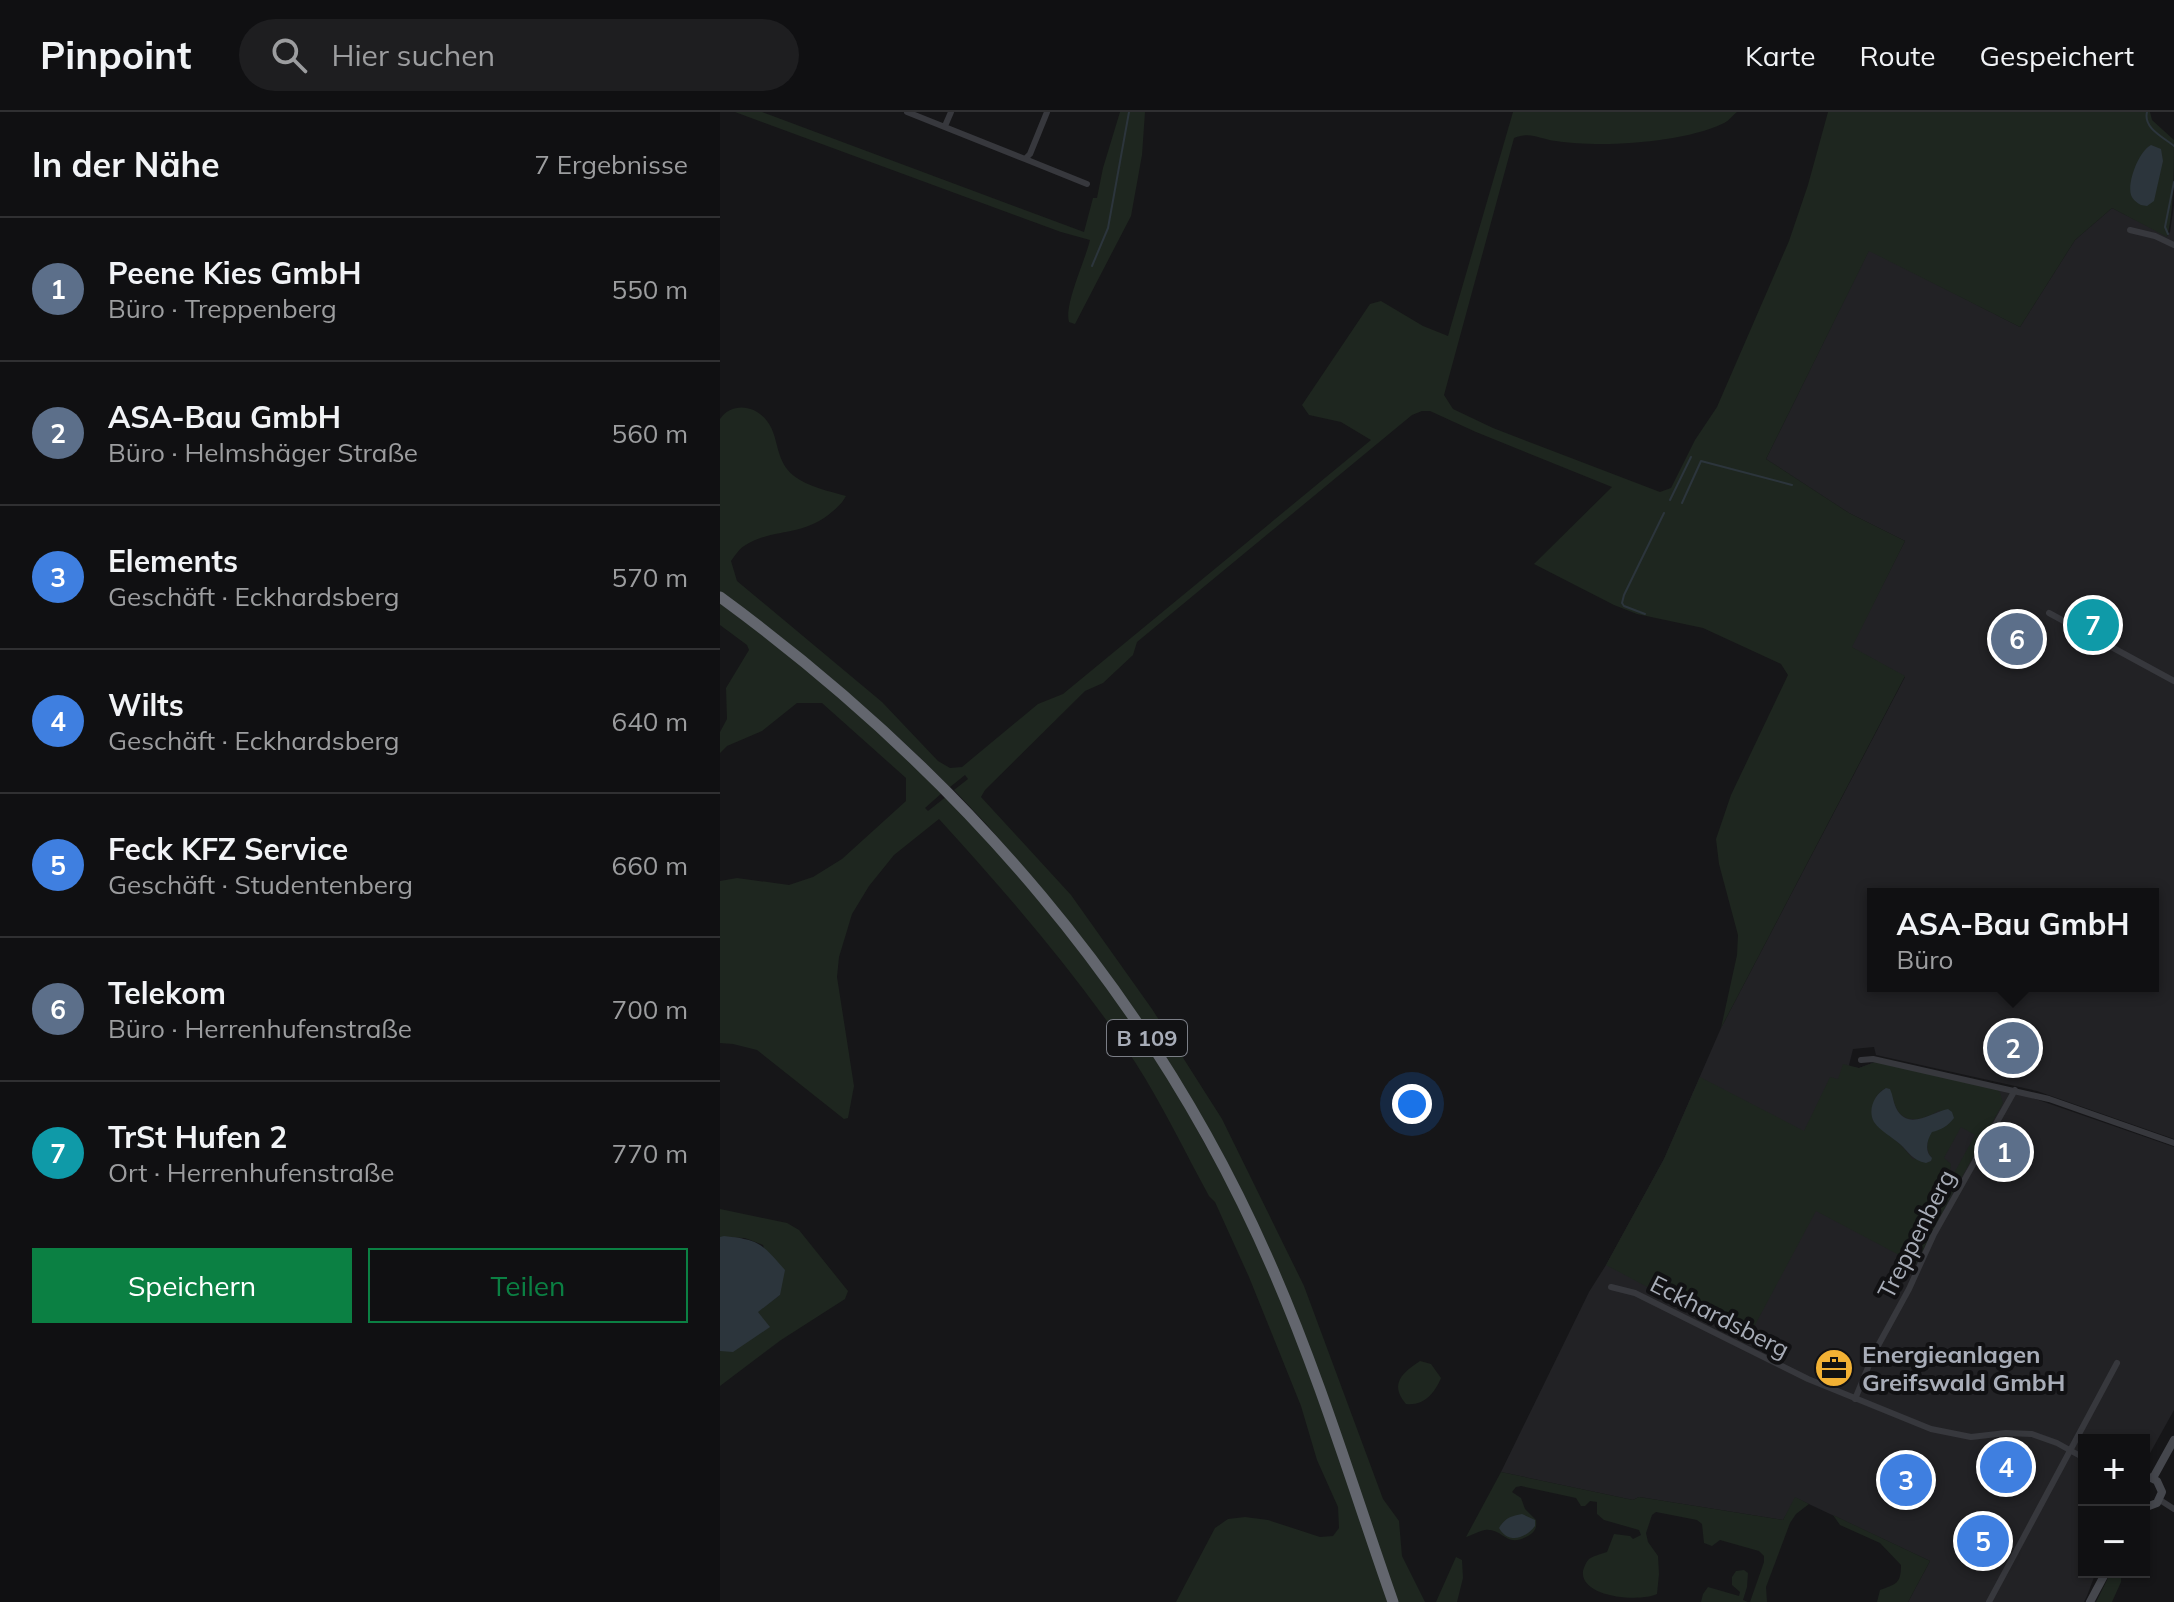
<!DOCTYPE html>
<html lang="de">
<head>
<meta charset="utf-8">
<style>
  body { margin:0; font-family:Mulish,sans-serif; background:#1e1e20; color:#f1f3f6 }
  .controls { position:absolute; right:24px; bottom:24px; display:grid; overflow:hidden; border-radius:0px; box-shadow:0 2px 6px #0004 }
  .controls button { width:72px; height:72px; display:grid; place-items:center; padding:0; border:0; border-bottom:2px solid #303032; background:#101012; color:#f1f3f6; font:40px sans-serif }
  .you { position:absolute; left:692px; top:992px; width:28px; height:28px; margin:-20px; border:6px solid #fff; border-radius:50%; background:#1a73e8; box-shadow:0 0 0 12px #1a73e833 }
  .badge { display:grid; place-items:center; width:52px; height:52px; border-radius:50%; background:#0b8043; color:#fff; font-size:26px; font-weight:700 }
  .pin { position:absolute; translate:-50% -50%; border:4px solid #fff; box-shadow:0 2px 8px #0006 }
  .popup { position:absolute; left:1147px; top:776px; width:292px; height:104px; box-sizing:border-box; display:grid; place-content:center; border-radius:0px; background:#101012; filter:drop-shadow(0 2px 6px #0005); font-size:26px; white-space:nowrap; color:#9c9d9f }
  .popup b { font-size:30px; color:#f1f3f6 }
  .popup::after { content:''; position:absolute; left:50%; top:100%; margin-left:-16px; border:16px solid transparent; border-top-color:#101012 }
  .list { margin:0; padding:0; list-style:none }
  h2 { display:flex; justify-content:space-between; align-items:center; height:104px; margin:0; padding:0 32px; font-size:34px }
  h2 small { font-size:26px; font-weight:400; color:#9c9d9f }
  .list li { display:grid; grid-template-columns:52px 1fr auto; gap:24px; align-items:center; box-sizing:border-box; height:144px; padding:0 32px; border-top:2px solid #303032 }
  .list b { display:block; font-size:30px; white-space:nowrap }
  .list p { margin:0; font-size:26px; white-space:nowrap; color:#9c9d9f }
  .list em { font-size:26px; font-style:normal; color:#9c9d9f }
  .actions { display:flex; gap:16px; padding:24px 32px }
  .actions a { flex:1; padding:18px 0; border:2px solid #0b8043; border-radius:0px; text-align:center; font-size:28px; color:#0b8043 }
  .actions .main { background:#0b8043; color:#fff }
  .icon { flex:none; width:44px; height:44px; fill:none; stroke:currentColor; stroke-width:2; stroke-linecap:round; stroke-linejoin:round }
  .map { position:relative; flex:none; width:1454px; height:1490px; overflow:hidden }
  header { display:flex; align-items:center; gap:48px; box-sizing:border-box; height:112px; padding:0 40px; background:#101012; border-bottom:2px solid #303032 }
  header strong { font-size:38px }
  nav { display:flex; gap:44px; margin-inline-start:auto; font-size:28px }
  .search { width:560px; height:72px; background:#1e1e20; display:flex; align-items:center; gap:20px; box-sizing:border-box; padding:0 28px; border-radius:44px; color:#9c9d9f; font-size:30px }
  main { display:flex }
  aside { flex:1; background:#101012 }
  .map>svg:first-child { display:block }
</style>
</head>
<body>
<header>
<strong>Pinpoint</strong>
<div class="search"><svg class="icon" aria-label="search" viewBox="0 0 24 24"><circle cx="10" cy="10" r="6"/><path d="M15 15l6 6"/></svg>Hier suchen</div>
<nav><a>Karte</a><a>Route</a><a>Gespeichert</a></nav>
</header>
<main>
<aside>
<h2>In der Nähe<small>7 Ergebnisse</small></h2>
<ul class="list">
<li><span class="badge" style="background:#5c6f8a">1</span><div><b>Peene Kies GmbH</b><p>Büro · Treppenberg</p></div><em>550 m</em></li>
<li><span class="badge" style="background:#5c6f8a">2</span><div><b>ASA-Bau GmbH</b><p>Büro · Helmshäger Straße</p></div><em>560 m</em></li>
<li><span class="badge" style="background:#3f7fe0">3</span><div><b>Elements</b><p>Geschäft · Eckhardsberg</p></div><em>570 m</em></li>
<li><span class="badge" style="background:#3f7fe0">4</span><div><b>Wilts</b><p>Geschäft · Eckhardsberg</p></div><em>640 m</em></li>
<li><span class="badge" style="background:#3f7fe0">5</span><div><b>Feck KFZ Service</b><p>Geschäft · Studentenberg</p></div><em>660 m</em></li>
<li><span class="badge" style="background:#5c6f8a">6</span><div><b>Telekom</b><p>Büro · Herrenhufenstraße</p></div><em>700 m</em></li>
<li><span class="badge" style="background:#0f9aa8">7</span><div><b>TrSt Hufen 2</b><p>Ort · Herrenhufenstraße</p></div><em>770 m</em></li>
</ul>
<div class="actions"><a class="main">Speichern</a><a>Teilen</a></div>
</aside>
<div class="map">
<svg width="1454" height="1490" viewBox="0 0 1454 1490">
  <rect width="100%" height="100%" fill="#161618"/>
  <path fill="#222225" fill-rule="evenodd" d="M1454 93V1027L1317 979 1156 943 1154 935 1133 937 1129 953 1130 955 1139 956 1155 950 1304 983 1454 1035V1298L1424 1352V1328H1364V1460H1376L1367 1484 1364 1490H1188L1210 1449 1076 1386 1063 1408 919 1385 913 1388 781 1360 869 1180 886 1153 944 1047 1001 916 1185 565 1131 535 1185 429 1129 401 1046 347 1149 138 1300 215 1355 128 1392 96 1447 124 1450 120ZM1153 782H1433V874H1153Z"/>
  <path fill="#1e261f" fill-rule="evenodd" d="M15 0H42L364 120 373 86H377L383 56 400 0H425L422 43 411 104 355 212 349 210C344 193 365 149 370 128L341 120Z
    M793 0H1017C1012 4 1008 10 1002 12 961 31 880 36 836 29 819 27 811 19 794 26L724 283 733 297 773 316 940 380 951 376 975 328 997 295 1069 129 1088 73 1108 0H1430L1432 8 1454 28C1454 55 1454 101 1447 125L1392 96 1355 128 1300 215 1149 139 1046 347 1129 401 1185 429 1132 535 1185 564 1001 916 1017 843 1018 823 999 752 996 727 1011 683 1068 563 1061 552 983 516 917 502 894 493 814 452 892 375 756 320 710 299H702L692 303 417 530 413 543 383 571 365 579 265 678 261 685 351 783 432 897 502 1007 584 1174 663 1387 679 1409 682 1444 705 1490H678L562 1167 402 881 339 797 268 714 234 678 248 667 245 663 230 675C158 603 82 539 0 480V307C12 290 35 293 47 309 60 326 54 348 74 364 88 375 109 379 126 384 122 391 119 394 113 399 83 426 53 415 24 434 18 438 15 444 11 449L17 469 162 590 218 649 230 656 242 655 318 592 343 582 651 328 621 310 589 303 582 293 650 192 661 189 703 214 728 224Z
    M0 491 101 568 223 680 205 696 208 699 227 684 300 764 394 884 454 976 515 1086 567 1200 670 1490H456L495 1416 508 1407 525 1405 548 1408 600 1425 613 1424 619 1416 618 1395 597 1348 581 1294 529 1165 495 1090 489 1084C465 1040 442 992 415 950 358 863 289 784 219 707L174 743 149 774 132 802 119 845 117 865 134 974 128 1006 124 1007 37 938 13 932 0 931V769L17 766 69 773 93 765 122 747 186 689V666L102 591H77L42 619 7 634 0 641V620L7 607 6 576 29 538 27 533 0 513Z
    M1155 950 1276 977 1280 980 1283 991 1239 1070H1234L1232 1065 1255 1023 1241 1015 1224 1046 1231 1052 1228 1070 1233 1080 1196 1152 1096 1099 1027 1228 886 1153 944 1047 980 965 1084 1019 1110 965 1118 967 1123 952 1139 956ZM1166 976C1172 982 1172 985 1175 993 1183 1015 1205 1007 1220 998 1214 1013 1200 1033 1212 1046L1193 1047 1181 1033 1154 1009C1154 994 1151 984 1166 976Z
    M0 1097 67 1111 79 1118 128 1179 125 1187 61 1228 0 1274V1239H13L49 1215 37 1200 60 1183 43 1133 25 1126 0 1125Z
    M700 1249 711 1252 721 1266C714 1282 704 1294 686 1292 669 1272 682 1261 700 1249Z
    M781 1360 913 1388 919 1385 1063 1408 1075 1385 1089 1392 1076 1402 1070 1411 1046 1475 1047 1490H1030L1044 1450V1444L1039 1439 1000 1428 992 1434 984 1431 982 1412 977 1408 936 1400 932 1403 926 1421 928 1430 938 1444 939 1462 937 1482C921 1490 860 1486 863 1459 864 1455 866 1450 869 1447 873 1444 881 1442 887 1440L894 1422 910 1424 913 1427 921 1423 919 1418 884 1408 877 1402V1390L870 1389 865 1394H861L856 1386 801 1374 796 1375 792 1380 801 1386 805 1397 816 1408C817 1416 815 1420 808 1424 785 1437 784 1416 765 1418 759 1419 752 1423 746 1425Z
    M1113 1403 1210 1449 1188 1490H1157L1160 1478C1176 1472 1181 1472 1181 1453L1160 1431 1120 1413Z
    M736 1445 742 1448 743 1466 737 1490H716Z
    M1024 1458 1028 1461 1027 1475 1023 1488 1028 1490H981L983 1482 988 1475 1019 1484 1020 1480 1012 1473V1465L1016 1459Z
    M1391 1460H1401V1470L1392 1490H1376Z"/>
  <path fill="#2c353c" d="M1431 33 1441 37 1443 49 1434 89 1427 94 1421 93C1416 90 1413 88 1411 83 1407 70 1419 39 1431 33Z
    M1166 976 1170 977C1173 983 1173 990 1176 996 1188 1020 1212 1000 1228 997L1232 1000 1234 1006C1228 1014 1221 1018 1212 1020 1207 1028 1204 1039 1212 1046L1211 1049 1206 1051C1192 1048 1189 1040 1180 1032 1172 1025 1160 1019 1154 1010 1147 997 1155 982 1166 976Z
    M4 1124C40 1128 41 1131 65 1158L60 1183 38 1200 50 1215 13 1240 0 1239V1125Z
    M802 1402 815 1408V1414C805 1427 788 1432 779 1416 785 1406 791 1404 802 1402Z"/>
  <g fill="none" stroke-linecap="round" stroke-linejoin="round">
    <path stroke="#2c353c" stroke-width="2" d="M1427 0C1423 16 1443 25 1454 34
      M1448 122 1445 115 1454 70
      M372 154 388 116 409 0
      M950 388 971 345
      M962 391 981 349 1072 373
      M925 502 904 494 902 491 904 483 944 401"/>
    <path stroke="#37383d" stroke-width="6" d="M187 0 305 47 310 42 327 0
      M225 14 231 0
      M305 47 367 72
      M1410 118 1435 124 1454 133
      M1329 501 1454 569
      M1141 948 1153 947 1329 987 1454 1031
      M891 1175 915 1181 1088 1267 1211 1317 1251 1325 1286 1321 1312 1322 1337 1331 1364 1346
      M1135 1287 1154 1241 1189 1177 1214 1122 1295 978
      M1440 1388 1454 1397
      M1269 1490 1397 1251"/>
    <path stroke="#45474d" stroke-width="8" d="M1424 1366 1429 1365 1437 1369 1442 1380 1437 1391 1429 1394H1424
      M1433 1366 1454 1328
      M1370 1490 1386 1460"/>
    <path stroke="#63666e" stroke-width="11" d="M0 485C239 660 435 884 553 1158 600 1266 634 1379 673 1490"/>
  </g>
  <defs>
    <g id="office-disc" transform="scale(2)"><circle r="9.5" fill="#f2b134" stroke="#111113"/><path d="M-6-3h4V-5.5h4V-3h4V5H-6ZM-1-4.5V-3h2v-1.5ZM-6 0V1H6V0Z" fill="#111"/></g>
  </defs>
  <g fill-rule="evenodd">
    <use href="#office-disc" x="1114" y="1256"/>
  </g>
  <g text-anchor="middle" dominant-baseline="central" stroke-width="8" stroke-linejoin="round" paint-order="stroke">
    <rect fill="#111113" stroke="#7b7e86" stroke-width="2" x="387" y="908" width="80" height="36" rx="6"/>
    <g font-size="22" font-weight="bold" fill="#a8adb8">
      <text x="427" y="926">B 109</text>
    </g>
    <g font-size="24" fill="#a8adb8" stroke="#111113">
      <text transform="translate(1196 1122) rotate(-63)">Treppenberg</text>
      <text transform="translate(1000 1204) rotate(27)">Eckhardsberg</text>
    </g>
    <g font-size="24" font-weight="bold" fill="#a8adb8" stroke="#111113" text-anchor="start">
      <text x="1142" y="1242">Energieanlagen<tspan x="1142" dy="28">Greifswald GmbH</tspan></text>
    </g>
  </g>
</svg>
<div class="controls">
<button>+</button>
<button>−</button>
</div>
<div class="you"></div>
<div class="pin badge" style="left:1284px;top:1040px;background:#5c6f8a">1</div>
<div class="pin badge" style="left:1293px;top:936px;background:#5c6f8a">2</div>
<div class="popup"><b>ASA-Bau GmbH</b>Büro</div>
<div class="pin badge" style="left:1186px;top:1368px;background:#3f7fe0">3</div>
<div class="pin badge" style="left:1286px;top:1355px;background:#3f7fe0">4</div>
<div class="pin badge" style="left:1263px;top:1429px;background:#3f7fe0">5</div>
<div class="pin badge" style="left:1297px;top:527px;background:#5c6f8a">6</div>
<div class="pin badge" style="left:1373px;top:513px;background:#0f9aa8">7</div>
</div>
</main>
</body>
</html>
